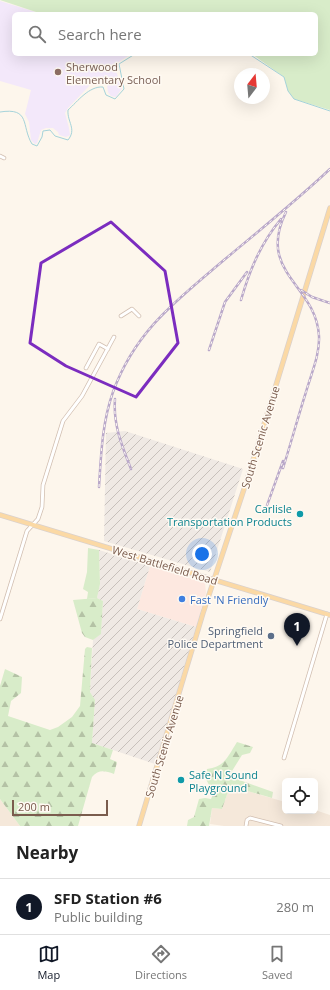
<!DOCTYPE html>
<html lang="en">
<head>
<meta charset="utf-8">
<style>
  body { margin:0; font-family:"Open Sans",sans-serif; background:#f2f2f2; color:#222 }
  .controls { position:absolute; right:12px; bottom:12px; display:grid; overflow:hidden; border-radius:6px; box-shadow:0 4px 16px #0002 }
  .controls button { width:36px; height:36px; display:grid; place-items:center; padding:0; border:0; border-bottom:1px solid #e0e0e0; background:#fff; color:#222; font:20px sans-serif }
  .compass { position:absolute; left:234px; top:68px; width:36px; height:36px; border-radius:50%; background:#fff; box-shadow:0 4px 16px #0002; rotate:16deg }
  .scale { position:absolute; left:12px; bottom:10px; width:96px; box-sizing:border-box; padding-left:4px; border:2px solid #7a5c4d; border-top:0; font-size:11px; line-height:14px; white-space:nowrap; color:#7a5c4d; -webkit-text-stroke:3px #fffaf3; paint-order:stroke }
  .you { position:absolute; left:202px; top:554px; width:14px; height:14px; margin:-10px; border:3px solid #fff; border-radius:50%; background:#1a73e8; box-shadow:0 0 0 6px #1a73e833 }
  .badge { display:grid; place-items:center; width:26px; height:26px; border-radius:50%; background:#111827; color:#fff; font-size:13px; font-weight:700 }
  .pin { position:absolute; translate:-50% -33px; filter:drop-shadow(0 1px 2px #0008) }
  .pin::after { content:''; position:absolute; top:21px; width:14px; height:12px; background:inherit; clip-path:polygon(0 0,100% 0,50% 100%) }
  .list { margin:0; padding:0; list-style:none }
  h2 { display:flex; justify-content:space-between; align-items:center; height:52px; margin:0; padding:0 16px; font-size:17px }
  h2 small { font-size:13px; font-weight:400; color:#767676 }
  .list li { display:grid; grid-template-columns:26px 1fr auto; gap:12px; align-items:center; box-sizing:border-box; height:56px; padding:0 16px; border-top:1px solid #e0e0e0 }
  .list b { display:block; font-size:15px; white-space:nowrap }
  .list p { margin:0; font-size:13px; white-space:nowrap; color:#767676 }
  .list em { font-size:13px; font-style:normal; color:#767676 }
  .icon { flex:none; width:22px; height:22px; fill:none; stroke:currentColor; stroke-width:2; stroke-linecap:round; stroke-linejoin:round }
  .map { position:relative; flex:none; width:330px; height:826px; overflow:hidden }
  .search { position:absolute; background:#fff; box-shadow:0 4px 16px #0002; left:12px; right:12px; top:12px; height:44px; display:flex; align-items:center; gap:10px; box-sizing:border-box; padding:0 14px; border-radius:6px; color:#767676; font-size:15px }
  .sheet { height:108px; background:#fff }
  nav { display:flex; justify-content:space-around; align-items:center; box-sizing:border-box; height:56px; border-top:1px solid #e0e0e0; background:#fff; font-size:11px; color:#767676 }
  nav a { display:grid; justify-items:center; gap:2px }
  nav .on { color:#111827 }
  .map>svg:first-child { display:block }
</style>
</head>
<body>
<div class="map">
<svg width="330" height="826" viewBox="0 0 330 826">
  <defs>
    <pattern id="industrial-furrows" width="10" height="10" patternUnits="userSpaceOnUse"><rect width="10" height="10" fill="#efe9e4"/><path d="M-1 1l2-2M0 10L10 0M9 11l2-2" fill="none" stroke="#c7c0bb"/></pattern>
    <pattern id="forest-firs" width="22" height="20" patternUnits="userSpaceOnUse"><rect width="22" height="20" fill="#d8ecc9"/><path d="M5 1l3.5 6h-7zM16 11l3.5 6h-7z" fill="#b4c2a5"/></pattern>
  </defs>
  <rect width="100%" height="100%" fill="#fdf6ec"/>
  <path fill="#f5e8da" d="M230 786 285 802V811L315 810 330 815V826H224L210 824 212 808 222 809Z
    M0 799 20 826H0Z"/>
  <path fill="#fde8e0" d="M150 566 205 583 206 593 196 627 137 609Z"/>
  <path fill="url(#industrial-furrows)" d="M125 431 243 469 210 572 104 541 106 433Z
    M99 550 150 566 137 609 196 627 155 764 92 743 95 701 90 692 93 640 101 633 103 601 97 598 100 584Z"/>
  <path fill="#f3e8fa" d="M0 1 42 14H14V54H131L117 63 115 68 122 88 116 97 111 96 108 92 107 85 101 84 90 85 68 108 65 113 69 128 70 135 66 137 59 135 58 132 53 128H46L41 130 37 143 35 144 31 140 29 122 25 114 31 90 0 81Z"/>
  <path fill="#d8ecc9" d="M0 0H330V110L294 99 288 91 284 77 252 54H316V14H42Z
    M88 548 99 550 100 584 97 598 87 599 88 592 83 589 87 572Z"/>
  <path fill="url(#forest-firs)" d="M97 598 103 601 101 634 93 640 85 637 82 633 73 600Z
    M87 647 92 648 90 692 95 700 92 743 113 750 110 759 117 762 114 774C105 771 99 769 92 777L78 826H20L0 799V686L5 669 22 677 21 693 11 701 8 716 50 730 58 727 72 717 80 706 85 649Z
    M237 742 253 747 250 753 242 755 232 771 234 778 273 792 272 798 230 786 222 809 212 808 209 826H187L188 820 194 817 199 799 205 798 211 799 216 787 209 785 206 779 207 769C225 767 228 756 237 742Z"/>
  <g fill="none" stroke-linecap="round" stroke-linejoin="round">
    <path stroke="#a5d3da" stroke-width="1" d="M249 54 284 77 288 91 294 99 330 111
      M0 112C31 107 21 126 32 144L37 146 42 137 43 131 50 130 55 136 68 140C77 129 67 122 68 110 78 101 89 86 103 87L106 95 115 99 124 89 119 64 135 54"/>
    <g stroke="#d1beb0" stroke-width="4.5">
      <path id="minor" d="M0 156 4 158
        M121 316 132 309 139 316
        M86 368 99 344 108 349
        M0 619 27 531 38 519 42 507 43 485 63 421 82 396 114 337
        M284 758 327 614
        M246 826 247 820 250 818 281 826"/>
    </g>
    <g stroke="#dad1cd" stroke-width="5.5">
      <path id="major" d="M0 515 330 615
        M139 826 203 613 248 477 330 208"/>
    </g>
    <use href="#minor" stroke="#fff" stroke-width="3"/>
    <use href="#major" stroke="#fbd9a5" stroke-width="4"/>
    <g stroke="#b9a8c9" stroke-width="2.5">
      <path id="rail" d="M301 290 312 297 330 303
        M241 300C250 269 261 243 281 219
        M209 350 225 302 247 272
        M115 399C113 425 122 446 131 469
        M283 468C291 443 298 417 306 392 311 374 320 355 319 336 316 284 256 273 286 212
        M99 487C101 455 102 423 113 392 135 331 177 300 224 260 260 230 296 201 330 169
        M265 511 283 461"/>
    </g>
    <use href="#rail" stroke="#fffaf3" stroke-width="1" stroke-dasharray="3" stroke-linecap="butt"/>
  </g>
  <path fill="none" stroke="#7b2cbf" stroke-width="3" stroke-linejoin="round" d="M111 222 165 271 178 343 136 397 66 366 30 343 41 263Z"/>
  <circle fill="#8d6e63" stroke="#fffaf3" stroke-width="1.5" cx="58" cy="72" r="4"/>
  <g fill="#0f9aa8" stroke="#fffaf3" stroke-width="1.5">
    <circle cx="300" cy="514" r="4"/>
    <circle cx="181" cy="780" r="4"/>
  </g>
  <circle fill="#3f7fe0" stroke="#fffaf3" stroke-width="1.5" cx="182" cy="599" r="4"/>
  <circle fill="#5c6f8a" stroke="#fffaf3" stroke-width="1.5" cx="271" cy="636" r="4"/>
  <g text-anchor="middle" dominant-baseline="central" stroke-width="3" stroke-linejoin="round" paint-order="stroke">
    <g font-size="11" fill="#785e54" stroke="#fffaf3" text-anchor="start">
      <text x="66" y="66">Sherwood<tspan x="66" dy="13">Elementary School</tspan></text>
    </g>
    <g font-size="11" fill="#7a5c4d" stroke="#fffaf3">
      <text transform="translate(260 437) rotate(-73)">South Scenic Avenue</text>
      <text transform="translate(165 565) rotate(17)">West Battlefield Road</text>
      <text transform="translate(164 746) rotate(-73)">South Scenic Avenue</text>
    </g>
    <g font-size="11" fill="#0d838f" stroke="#fffaf3" text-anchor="end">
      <text x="292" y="508">Carlisle<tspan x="292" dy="13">Transportation Products</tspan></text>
      <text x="189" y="774" text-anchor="start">Safe N Sound<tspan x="189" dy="13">Playground</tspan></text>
    </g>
    <g font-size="11" fill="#366cbe" stroke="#fffaf3" text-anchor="start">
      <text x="190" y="599">Fast 'N Friendly</text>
    </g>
    <g font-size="11" fill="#4e5e75" stroke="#fffaf3" text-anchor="end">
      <text x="263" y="630">Springfield<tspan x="263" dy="13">Police Department</tspan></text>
    </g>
  </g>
</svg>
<div class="controls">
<button><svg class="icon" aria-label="locate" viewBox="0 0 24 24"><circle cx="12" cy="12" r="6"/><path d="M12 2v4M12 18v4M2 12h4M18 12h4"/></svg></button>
</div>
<svg class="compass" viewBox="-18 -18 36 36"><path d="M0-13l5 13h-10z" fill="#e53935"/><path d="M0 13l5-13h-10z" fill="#767676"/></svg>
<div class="scale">200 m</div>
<div class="you"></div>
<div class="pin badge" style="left:297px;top:646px">1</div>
<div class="search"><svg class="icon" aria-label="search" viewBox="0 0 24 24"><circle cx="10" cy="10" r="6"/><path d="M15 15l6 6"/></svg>Search here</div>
</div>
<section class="sheet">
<h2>Nearby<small></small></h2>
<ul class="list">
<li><span class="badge">1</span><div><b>SFD Station #6</b><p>Public building</p></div><em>280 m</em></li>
</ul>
</section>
<nav>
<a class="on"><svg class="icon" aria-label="map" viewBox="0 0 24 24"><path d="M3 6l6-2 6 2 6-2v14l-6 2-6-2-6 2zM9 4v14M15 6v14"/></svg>Map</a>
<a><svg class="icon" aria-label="directions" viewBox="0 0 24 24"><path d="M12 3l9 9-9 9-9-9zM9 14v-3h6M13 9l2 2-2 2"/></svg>Directions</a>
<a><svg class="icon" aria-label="saved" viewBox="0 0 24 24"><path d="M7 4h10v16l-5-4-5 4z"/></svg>Saved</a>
</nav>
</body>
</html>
